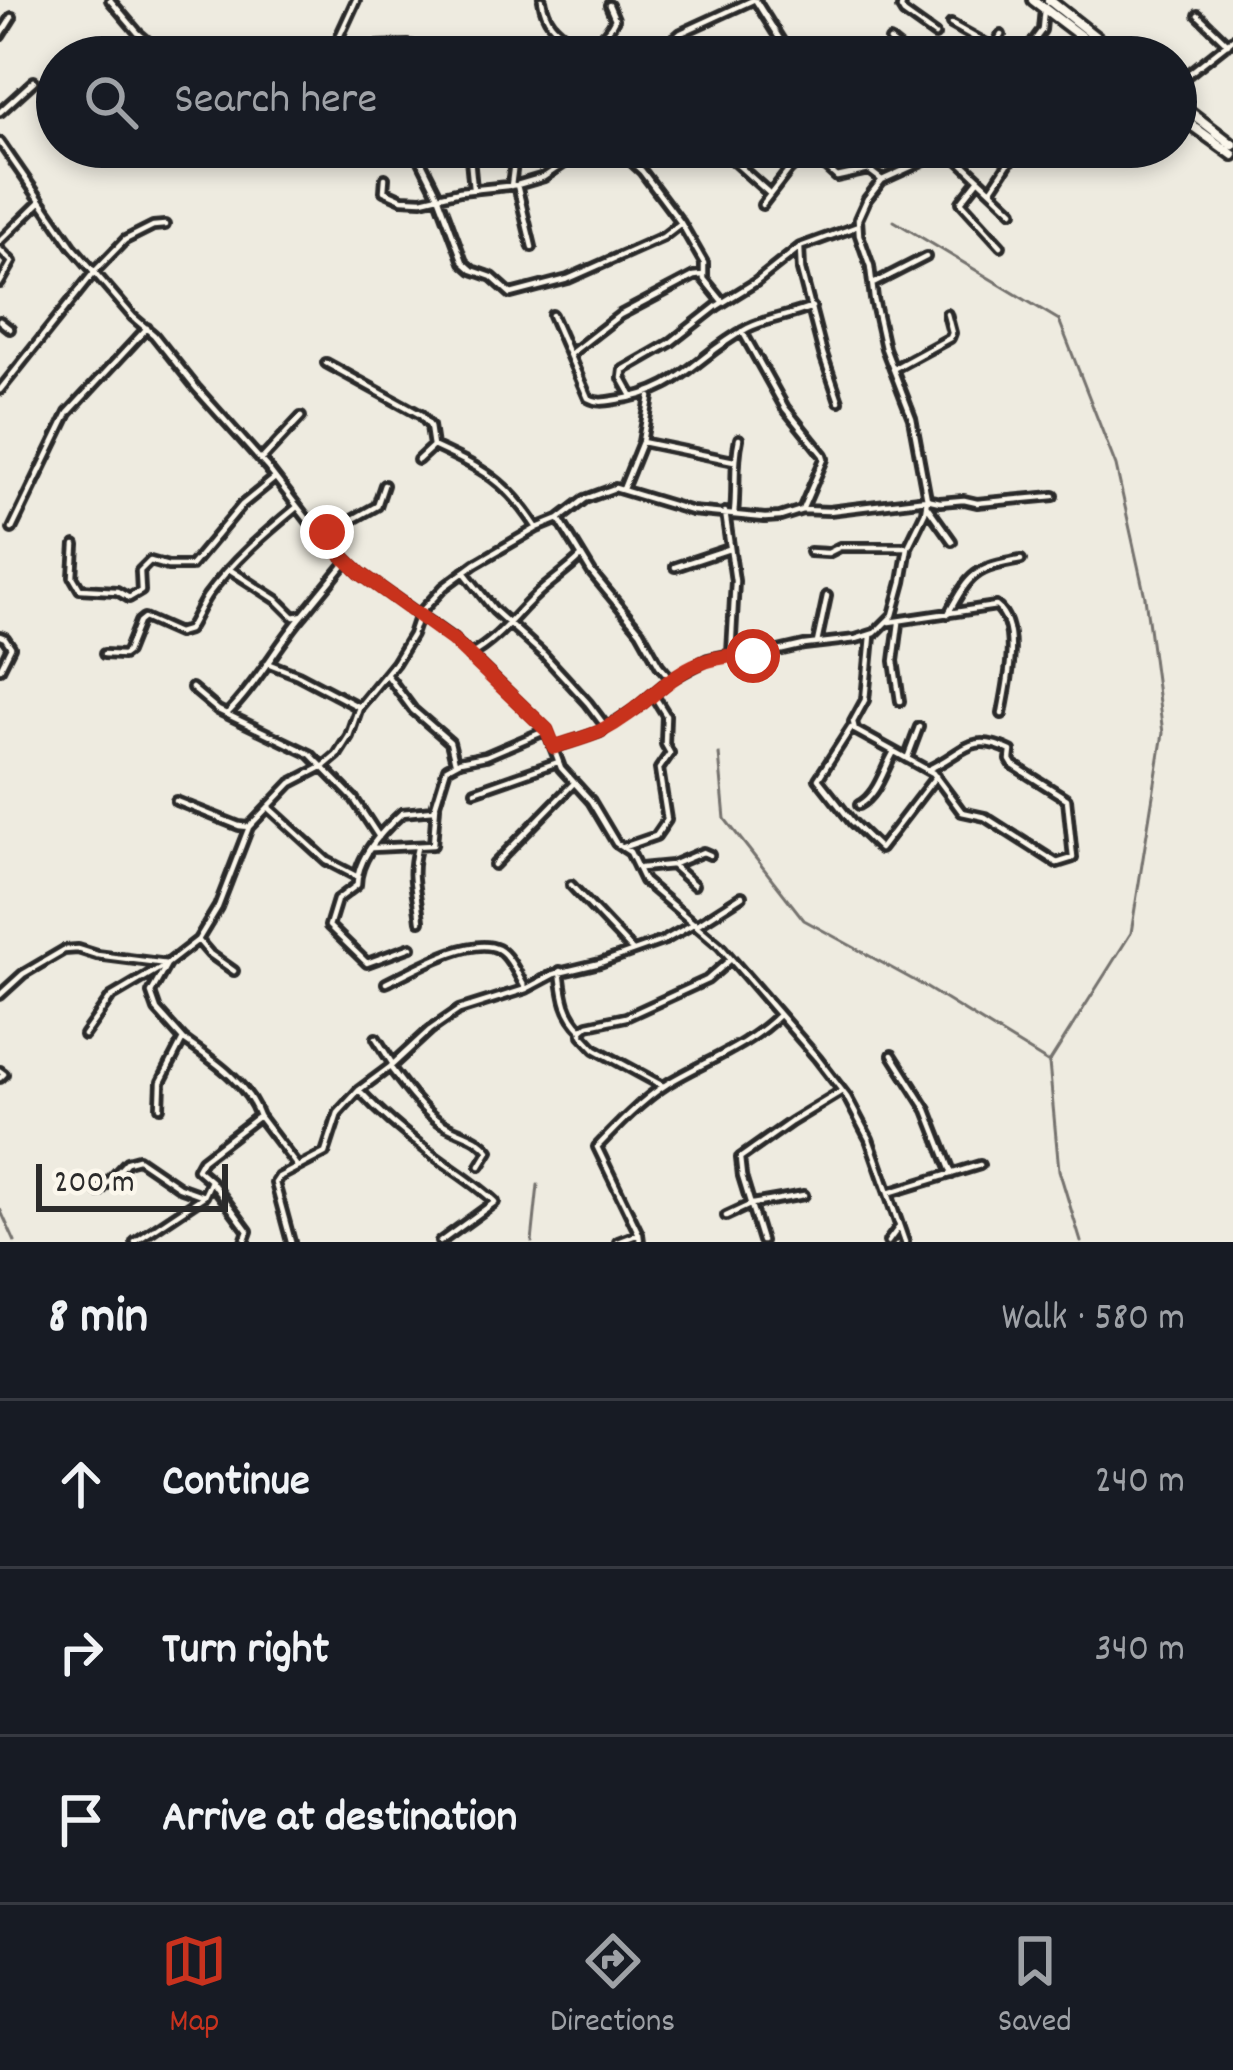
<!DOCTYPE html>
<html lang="en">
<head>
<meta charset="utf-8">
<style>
  body { margin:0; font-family:Dekko,sans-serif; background:#20242c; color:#f1f3f6 }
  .scale { position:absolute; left:36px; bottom:30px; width:192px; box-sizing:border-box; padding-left:12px; border:6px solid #2b2b2b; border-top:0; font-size:33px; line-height:42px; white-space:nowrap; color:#2b2b2b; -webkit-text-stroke:9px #fbf7ec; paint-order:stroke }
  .stop { position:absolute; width:36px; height:36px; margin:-27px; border:9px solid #c8321e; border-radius:50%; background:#fff }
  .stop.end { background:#c8321e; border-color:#fff; box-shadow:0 3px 12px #0008 }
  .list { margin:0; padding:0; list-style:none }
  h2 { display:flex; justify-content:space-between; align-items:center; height:156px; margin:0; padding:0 48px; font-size:51px }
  h2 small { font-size:39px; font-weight:400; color:#9ea1a6 }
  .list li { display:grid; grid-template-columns:78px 1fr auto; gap:36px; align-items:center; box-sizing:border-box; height:168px; padding:0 48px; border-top:3px solid #363941 }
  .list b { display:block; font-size:45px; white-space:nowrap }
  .list em { font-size:39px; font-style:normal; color:#9ea1a6 }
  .icon { flex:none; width:66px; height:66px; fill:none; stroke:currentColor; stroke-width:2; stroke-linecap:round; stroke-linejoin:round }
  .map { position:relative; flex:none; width:1233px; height:1242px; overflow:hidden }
  .search { position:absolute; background:#171b24; box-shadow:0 6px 18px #0003; left:36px; right:36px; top:36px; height:132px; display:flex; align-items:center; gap:30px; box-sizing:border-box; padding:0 42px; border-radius:66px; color:#9ea1a6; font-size:45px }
  .sheet { height:660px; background:#171b24 }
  nav { display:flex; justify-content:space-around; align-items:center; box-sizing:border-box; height:168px; border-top:3px solid #363941; background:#171b24; font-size:33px; color:#9ea1a6 }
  nav a { display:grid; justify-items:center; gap:6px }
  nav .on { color:#c8321e }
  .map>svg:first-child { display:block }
</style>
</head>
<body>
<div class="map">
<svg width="1233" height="1242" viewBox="0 0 1233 1242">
  <rect width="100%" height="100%" fill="#eeebe0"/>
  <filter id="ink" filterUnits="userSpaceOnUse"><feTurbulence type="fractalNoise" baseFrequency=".00833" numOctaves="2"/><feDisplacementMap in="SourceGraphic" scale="24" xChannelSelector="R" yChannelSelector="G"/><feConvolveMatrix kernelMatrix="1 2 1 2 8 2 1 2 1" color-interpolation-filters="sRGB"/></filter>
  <g filter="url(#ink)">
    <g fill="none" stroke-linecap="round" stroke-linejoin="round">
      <path stroke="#74726e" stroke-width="3" d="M894 221 1059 320 1116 466 1145 597 1163 733 1131 933 1049 1063 1059 1170 1081 1242
        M719 754 725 819 804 920 917 982 1049 1063
        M0 1209 15 1242
        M532 1242 538 1185"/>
      <g stroke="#2b2b2b" stroke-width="14">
        <path id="minor" d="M110 0 138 33 166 57
          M542 0C547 33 568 33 588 57
          M903 0 901 8 904 13 935 35
          M756 1 791 57
          M1198 15 1228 44
          M951 24 994 48
          M0 36 12 17
          M673 39 687 57
          M890 41 910 57
          M344 49 339 37 356 0
          M343 57 347 47 408 45 488 57
          M562 57C583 52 606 39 615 19L609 5
          M654 57 681 33 753 0
          M927 57 928 56
          M989 57 1001 35
          M1022 57 1042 30 1044 9
          M1176 84 1233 39
          M0 112 34 81
          M0 142 72 246 133 317 154 335 197 389 267 467 311 524 360 573 453 639 547 730 561 768 591 801 616 843 630 852 644 881 720 946 817 1058 847 1097 869 1139 905 1242
          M414 147 438 195 463 262 472 270 492 277 511 294 568 279 663 237 681 223 642 171 616 147
          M472 147 470 158 473 189
          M718 147 769 193
          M945 147 1013 211
          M385 178 384 191 402 199 422 200 460 191 517 185 544 177 588 147
          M979 179 961 202 1001 246
          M517 185 532 247
          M511 186 516 147
          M991 190 1019 147
          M762 205 789 170 804 157 816 158 837 177 869 170 882 180
          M681 223 704 263V279L722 301
          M0 241 41 201
          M800 247 801 270 823 354 839 401
          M0 250 12 262 0 283
          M873 284 926 257
          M552 315 588 398C597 403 603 402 615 400 681 392 695 356 748 328 768 318 791 316 812 307
          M0 321 10 329
          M742 331 785 408 823 455 824 459 802 510
          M570 354 620 315 694 276 703 275
          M326 363 421 415 430 426 433 446
          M893 369 950 338 952 333 947 314
          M0 390 95 271 125 240 153 226 165 225
          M632 396 622 378 623 370 670 343 717 306 756 282 800 247 858 226
          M642 442 734 461
          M261 460 301 417
          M418 460 433 446C483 469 506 480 537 528
          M623 489 642 442 650 397
          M927 506 952 541
          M725 512 735 581 731 654
          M734 514C737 487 733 465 739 439
          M559 519 592 573 640 631 659 665 671 679
          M12 529 68 413 147 328
          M323 536 377 506 384 485
          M75 545 73 577 80 589 117 591 129 598 141 591 140 571 150 561 168 566H191L242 505 275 478
          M810 552 828 553 840 547H908
          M675 567 729 549
          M229 569 277 600 294 617 303 615 347 561
          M464 572 494 610 544 655 588 703 606 727
          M948 614C970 573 975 568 1021 560
          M889 622 996 606C1022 626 1007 685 1002 714
          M899 623 894 661 900 701
          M0 636 5 638 11 647 0 669
          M871 636 865 700 853 722 855 730 933 773 962 812 985 817 1057 863 1073 858 1067 799 1013 765 1010 760 1011 751C969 731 965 753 927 770
          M817 643 827 596
          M104 654 123 655 127 652 139 622 144 618 178 633 188 630C195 619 200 607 207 596 232 562 264 534 297 507
          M470 655C501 638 517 611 543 589 556 578 569 569 581 557
          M267 663 298 675 359 707
          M387 675 413 710 450 742 455 762
          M192 688 218 710 310 754 354 799 379 837
          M227 714C256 685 276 647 303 615
          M851 728 818 779 852 822 880 849 936 776
          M555 747 600 732 635 709 671 679 708 659 731 654 761 655 804 645 856 639 875 633 893 615 902 582 908 547 925 512 927 499 912 418 885 348 874 299 870 266 859 235 858 219 867 199 882 180 924 161 936 147
          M907 759 919 727
          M475 791 558 762
          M176 801 239 826 249 827
          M859 805C878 795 883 770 894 752
          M268 807 327 861 356 876
          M624 847 656 836 667 820 659 769 670 753 665 744 666 715 653 694
          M372 848 433 845 436 806
          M417 848C409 879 417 890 420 921
          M494 865 574 783
          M672 865 703 852 710 855
          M641 868 672 865 694 885
          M571 885 633 951
          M698 924 742 896
          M198 940 210 954 234 971
          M411 947 367 963 329 926 337 900 357 885C357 857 382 831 402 813L434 810 447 768 460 761 486 756 547 730
          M560 971C563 995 564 1013 582 1030
          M386 983C410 972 471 935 498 949 510 955 519 978 526 989
          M0 995 23 974 64 950 78 949 97 955 167 964 111 997 84 1035
          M376 1038 392 1063
          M184 1040C211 1059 248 1083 259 1116
          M892 1055 927 1110 952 1174
          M390 1067C404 1085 419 1107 437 1120 454 1133 476 1134 489 1151L480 1166
          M0 1071 4 1074 0 1078
          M663 1086 595 1049 582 1035V1030L588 1025 626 1017 707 980 731 959
          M160 1107 161 1082 183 1039 157 1010 151 993 167 964 198 940 218 907 249 827 291 783 324 766 337 755 349 736 359 707 395 663 412 635 419 614 444 587 475 564 537 528 559 519 585 499 615 488 692 511 765 518 780 517 802 510 829 511 927 499 940 502 964 500 977 503 1054 496
          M99 1192 127 1162 138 1159 179 1187 204 1196
          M888 1193 980 1165
          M726 1216 752 1204 804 1195
          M762 1241 742 1176 740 1158 791 1122 842 1091
          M135 1242 204 1196 211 1181
          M244 1242 248 1231 211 1181 197 1169 202 1160 259 1116 297 1166
          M291 1242 275 1183 279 1177 325 1153 338 1113 358 1091
          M440 1242 495 1202C476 1184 454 1171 433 1155 406 1135 382 1115 359 1090L390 1067 430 1030 459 1010 526 989 554 974 600 963 665 940 695 923
          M618 1242 639 1234
          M640 1242 639 1234 597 1147C618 1125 642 1100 667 1084 705 1061 747 1047 779 1015
          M888 1242 899 1227"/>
      </g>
      <g stroke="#2b2b2b" stroke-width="16">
        <path id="secondary" d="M1033 0 1108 57
          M1049 0 1121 57
          M1176 101 1233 145
          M1176 114 1233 155"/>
      </g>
      <use href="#minor" stroke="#fbf7ec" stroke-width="4.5"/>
      <use href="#secondary" stroke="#fbf7ec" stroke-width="8"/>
    </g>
  </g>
  <g fill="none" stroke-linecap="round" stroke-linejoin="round" filter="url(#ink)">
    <path stroke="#c8321e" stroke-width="15" d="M327 532 322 536 360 573 453 640 547 730 554 747C569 742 586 738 601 731 659 702 677 650 753 656"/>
  </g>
</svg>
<div class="scale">200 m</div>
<div class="stop" style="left:753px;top:656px"></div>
<div class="stop end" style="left:327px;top:532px"></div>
<div class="search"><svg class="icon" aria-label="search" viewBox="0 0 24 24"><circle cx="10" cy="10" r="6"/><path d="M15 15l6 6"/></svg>Search here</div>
</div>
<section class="sheet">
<h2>8 min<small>Walk · 580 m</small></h2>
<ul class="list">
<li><svg class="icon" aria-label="ahead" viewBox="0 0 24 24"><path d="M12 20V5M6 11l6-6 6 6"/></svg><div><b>Continue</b></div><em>240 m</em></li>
<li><svg class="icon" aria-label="right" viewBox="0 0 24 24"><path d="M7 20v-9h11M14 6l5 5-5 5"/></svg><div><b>Turn right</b></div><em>340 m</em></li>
<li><svg class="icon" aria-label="arrive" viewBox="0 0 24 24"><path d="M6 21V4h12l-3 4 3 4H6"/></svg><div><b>Arrive at destination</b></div></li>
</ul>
</section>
<nav>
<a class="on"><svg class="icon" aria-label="map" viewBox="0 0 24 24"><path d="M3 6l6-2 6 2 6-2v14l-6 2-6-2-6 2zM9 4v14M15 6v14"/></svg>Map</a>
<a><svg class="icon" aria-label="directions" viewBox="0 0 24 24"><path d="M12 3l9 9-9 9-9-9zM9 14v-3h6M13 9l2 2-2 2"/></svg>Directions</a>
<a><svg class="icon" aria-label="saved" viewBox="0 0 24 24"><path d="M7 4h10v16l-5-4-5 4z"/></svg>Saved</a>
</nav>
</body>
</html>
